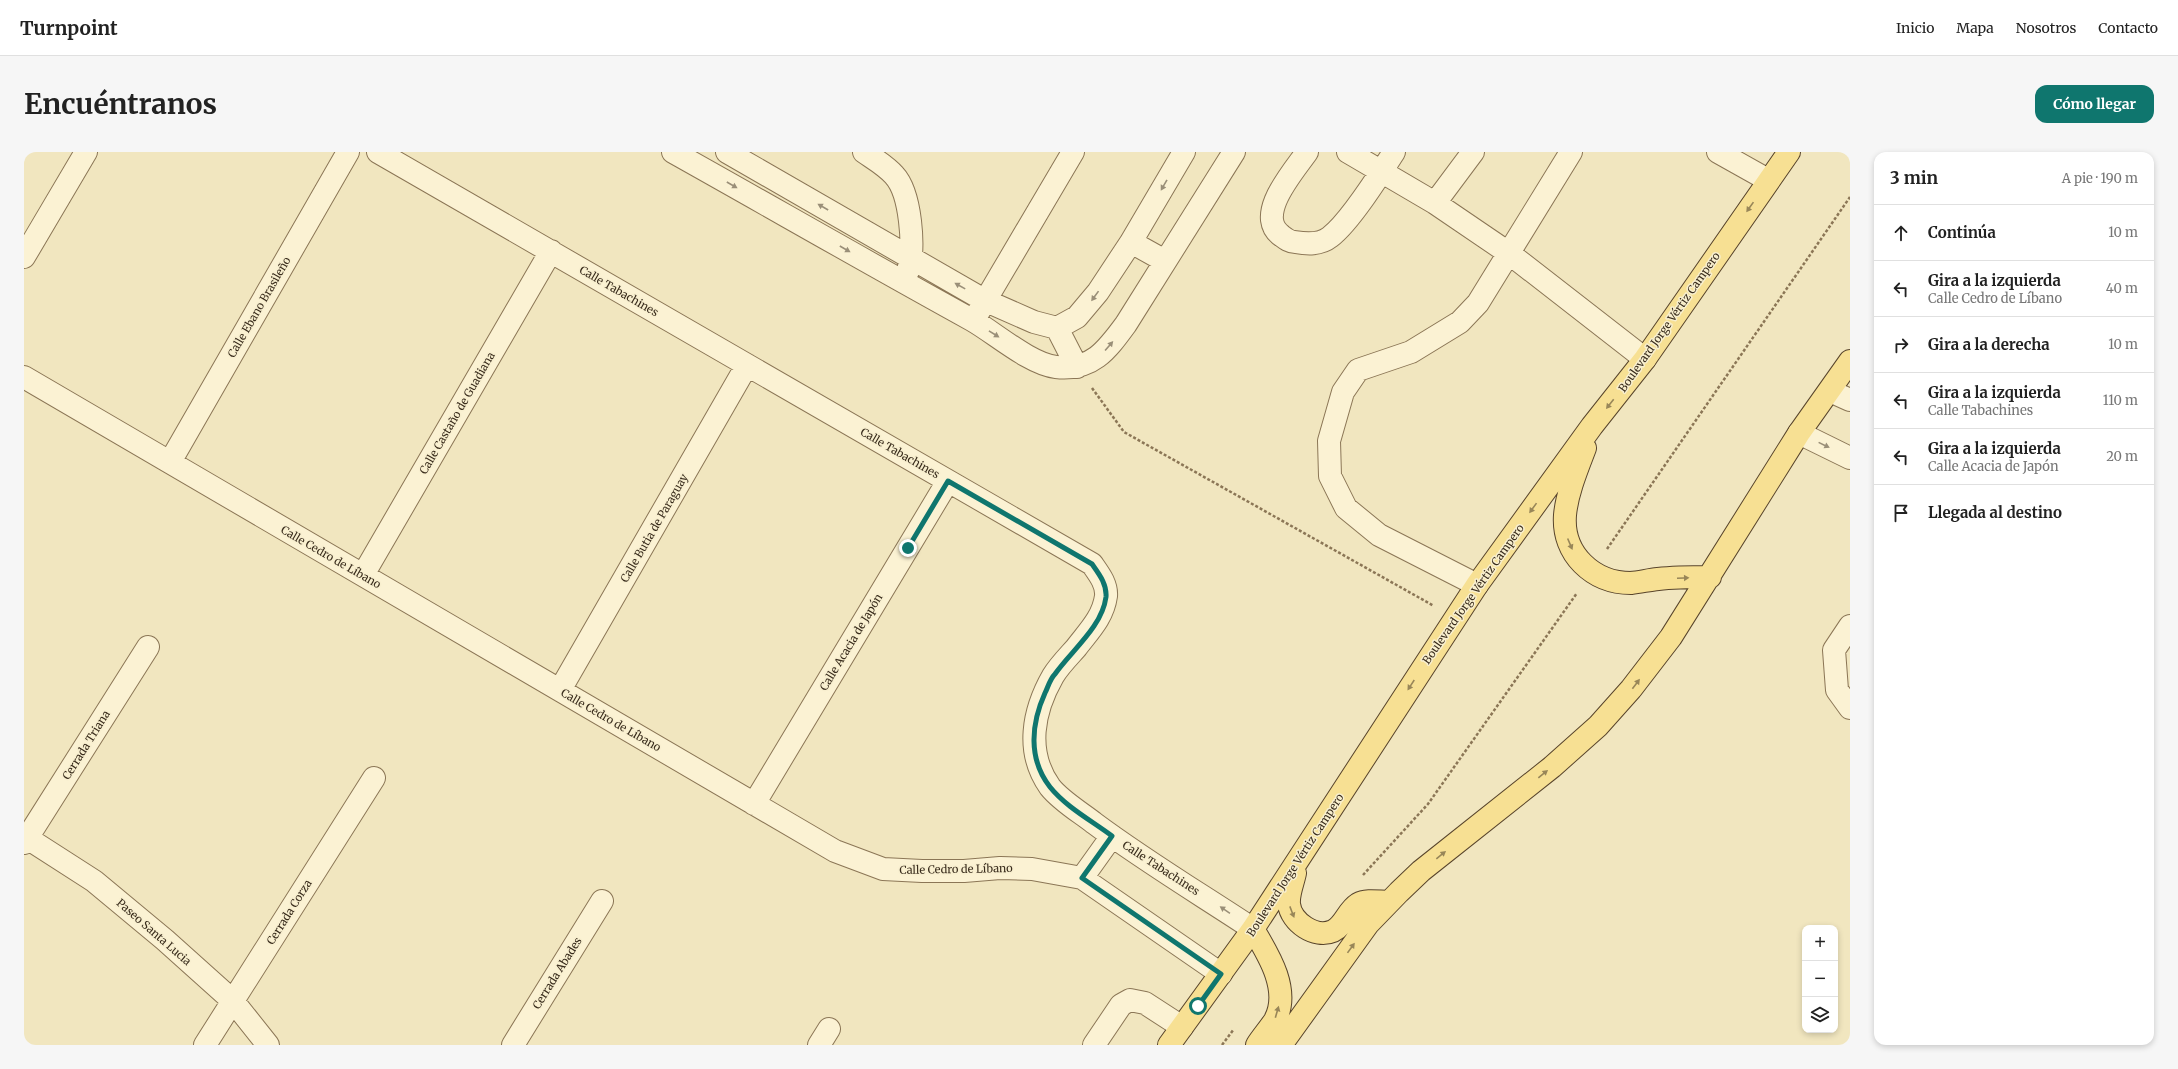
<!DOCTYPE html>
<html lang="es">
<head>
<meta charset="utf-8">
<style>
  body { margin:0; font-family:Merriweather,serif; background:#f6f6f6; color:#222 }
  .controls { position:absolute; right:12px; bottom:12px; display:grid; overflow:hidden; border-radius:8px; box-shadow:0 2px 6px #0003 }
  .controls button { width:36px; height:36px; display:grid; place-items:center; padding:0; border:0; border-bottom:1px solid #e0e0e0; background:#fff; color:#222; font:20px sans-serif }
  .stop { position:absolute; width:12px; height:12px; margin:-9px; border:3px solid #0f766e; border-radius:50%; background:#fff }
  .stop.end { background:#0f766e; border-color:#fff; box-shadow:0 1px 4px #0008 }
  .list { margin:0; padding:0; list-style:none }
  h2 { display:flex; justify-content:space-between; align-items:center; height:52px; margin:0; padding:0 16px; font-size:17px }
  h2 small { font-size:13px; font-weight:400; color:#767676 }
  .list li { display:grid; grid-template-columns:26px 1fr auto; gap:12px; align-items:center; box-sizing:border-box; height:56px; padding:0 16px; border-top:1px solid #e0e0e0 }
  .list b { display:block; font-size:15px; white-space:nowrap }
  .list p { margin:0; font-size:13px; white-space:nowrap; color:#767676 }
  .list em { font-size:13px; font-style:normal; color:#767676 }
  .icon { flex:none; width:22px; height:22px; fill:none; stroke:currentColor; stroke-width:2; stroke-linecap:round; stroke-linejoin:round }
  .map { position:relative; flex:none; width:1826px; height:893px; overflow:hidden; border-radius:12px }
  header { display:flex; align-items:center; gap:24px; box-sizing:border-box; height:56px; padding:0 20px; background:#fff; border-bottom:1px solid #e0e0e0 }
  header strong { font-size:19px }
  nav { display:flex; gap:22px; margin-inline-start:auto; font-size:14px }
  .intro { display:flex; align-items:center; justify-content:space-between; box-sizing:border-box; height:96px; padding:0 24px }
  h1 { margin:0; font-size:28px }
  .button { padding:10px 18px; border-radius:12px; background:#0f766e; color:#fff; font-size:14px; font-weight:700 }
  main { display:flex; gap:24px; padding:0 24px }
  aside { flex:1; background:#fff; border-radius:12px; box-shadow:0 2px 6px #0003 }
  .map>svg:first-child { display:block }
</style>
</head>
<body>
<header>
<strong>Turnpoint</strong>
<nav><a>Inicio</a><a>Mapa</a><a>Nosotros</a><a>Contacto</a></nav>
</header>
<div class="intro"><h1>Encuéntranos</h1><a class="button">Cómo llegar</a></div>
<main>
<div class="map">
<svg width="1826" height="893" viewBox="0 0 1826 893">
  <rect width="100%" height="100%" fill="#f1e6bf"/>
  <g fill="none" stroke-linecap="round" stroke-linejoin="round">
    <g stroke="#8b7656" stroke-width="24">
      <path id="minor" d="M354 0 1068 412C1075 422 1083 432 1082 444 1079 466 1064 480 1052 496 1044 505 1035 514 1029 524 1009 559 1001 600 1026 635 1037 649 1056 660 1070 671 1121 709 1176 742 1229 777
        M649 0C749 56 848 113 948 168 971 181 1006 212 1032 215 1068 219 1083 198 1102 172L1210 0
        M703 0 960 148 1010 170 1033 176 1053 165 1074 140 1107 90 1160 0
        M840 0C850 7 861 13 870 23 887 41 891 96 884 119
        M1283 0C1270 19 1229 64 1258 84 1262 87 1266 90 1271 90 1283 92 1296 93 1306 85 1326 70 1356 22 1370 0
        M1324 0 1411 51 1486 102 1621 207
        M1694 0 1744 28
        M1411 51 1449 0
        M1107 90 1141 109
        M0 105 62 0
        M954 161 1049 0
        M1033 176 1053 215
        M0 225 811 699 859 717 898 719H940L976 716 1008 717 1058 726 1197 822
        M1806 239 1826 248
        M1775 281 1826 306
        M146 310 324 0
        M339 423 527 99
        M1453 433 1355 383 1322 356 1306 324 1305 289 1319 240 1334 218 1387 200 1436 170 1454 151 1547 0
        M1826 474 1810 498 1813 538 1826 556
        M536 538 723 213
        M730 652 924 329
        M0 684 70 729 141 788 209 849 244 893
        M0 691 124 495
        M1058 726 1088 684
        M181 893 350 626
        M489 893 578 749
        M795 893 805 877
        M1070 893 1097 853 1106 848 1121 851 1158 875"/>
    </g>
    <g stroke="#58442b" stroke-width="24">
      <path id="major" d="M1561 296C1553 317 1543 341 1541 363 1538 402 1569 431 1607 431 1616 430 1625 428 1634 427 1651 425 1669 425 1686 425
        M1271 721C1269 731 1264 742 1265 752 1267 770 1291 787 1309 779 1321 773 1323 759 1334 752 1343 747 1355 750 1365 750
        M1229 777C1244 802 1267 838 1251 868 1246 876 1238 885 1233 893
        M1145 893 1229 777 1453 433 1568 274 1621 207 1765 0
        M1257 893 1344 772 1375 740 1397 719 1528 615 1574 574 1607 537 1647 485 1775 281 1826 209"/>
    </g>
    <path stroke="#8b7656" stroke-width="2.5" stroke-dasharray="3 2" stroke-linecap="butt" d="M1068 236 1100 280 1410 454
      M1583 397 1826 45
      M1339 723 1404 652 1553 441
      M1198 893 1210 877"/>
    <use href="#minor" stroke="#fbf2d3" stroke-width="22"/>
    <use href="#major" stroke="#f7e093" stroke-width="22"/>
  </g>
  <defs><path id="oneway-solid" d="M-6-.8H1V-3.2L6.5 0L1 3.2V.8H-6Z"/></defs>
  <g fill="#9a8f78">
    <use href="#oneway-solid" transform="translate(708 33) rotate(30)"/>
    <use href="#oneway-solid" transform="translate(1140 33) rotate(120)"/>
    <use href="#oneway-solid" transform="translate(799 55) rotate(-150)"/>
    <use href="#oneway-solid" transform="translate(821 97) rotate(30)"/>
    <use href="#oneway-solid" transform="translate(936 134) rotate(-151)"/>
    <use href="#oneway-solid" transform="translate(1071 144) rotate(126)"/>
    <use href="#oneway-solid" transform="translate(970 182) rotate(32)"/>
    <use href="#oneway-solid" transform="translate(1085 194) rotate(-49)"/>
    <use href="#oneway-solid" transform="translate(1800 293) rotate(26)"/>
    <use href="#oneway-solid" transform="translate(1201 758) rotate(-146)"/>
  </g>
  <g fill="#988658">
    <use href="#oneway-solid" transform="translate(1726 55) rotate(125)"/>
    <use href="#oneway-solid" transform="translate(1586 252) rotate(128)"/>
    <use href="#oneway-solid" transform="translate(1509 356) rotate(126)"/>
    <use href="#oneway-solid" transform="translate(1546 392) rotate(67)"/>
    <use href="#oneway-solid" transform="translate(1659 426) rotate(-2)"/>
    <use href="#oneway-solid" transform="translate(1612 532) rotate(-53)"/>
    <use href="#oneway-solid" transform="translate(1387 533) rotate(123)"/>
    <use href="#oneway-solid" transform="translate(1519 622) rotate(-39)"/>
    <use href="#oneway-solid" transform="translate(1417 703) rotate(-39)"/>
    <use href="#oneway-solid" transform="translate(1268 760) rotate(69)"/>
    <use href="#oneway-solid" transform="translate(1327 796) rotate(-54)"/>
    <use href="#oneway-solid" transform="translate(1253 860) rotate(-74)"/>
  </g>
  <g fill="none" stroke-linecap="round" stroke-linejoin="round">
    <path stroke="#0f766e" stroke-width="5" d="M884 396 924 329 1068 412C1075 422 1083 432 1082 445 1078 475 1048 498 1031 522 1026 527 1024 535 1021 541 1007 572 1004 607 1026 635 1042 655 1068 669 1088 684L1058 726 1197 822 1174 854"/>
  </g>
  <g text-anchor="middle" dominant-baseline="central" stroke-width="3" stroke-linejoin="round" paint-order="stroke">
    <g font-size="11" fill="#392c1c" stroke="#f8efcf">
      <text transform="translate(595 139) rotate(30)">Calle Tabachines</text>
      <text transform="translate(235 155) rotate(-60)">Calle Ebano Brasileño</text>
      <text transform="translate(1645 170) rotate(-55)">Boulevard Jorge Vértiz Campero</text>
      <text transform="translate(433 261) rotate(-60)">Calle Castaño de Guadiana</text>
      <text transform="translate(876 301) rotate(30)">Calle Tabachines</text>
      <text transform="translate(630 376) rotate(-60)">Calle Butia de Paraguay</text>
      <text transform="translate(307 405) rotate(30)">Calle Cedro de Líbano</text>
      <text transform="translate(1449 442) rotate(-55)">Boulevard Jorge Vértiz Campero</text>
      <text transform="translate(827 490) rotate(-59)">Calle Acacia de Japón</text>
      <text transform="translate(587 568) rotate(30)">Calle Cedro de Líbano</text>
      <text transform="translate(62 593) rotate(-58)">Cerrada Triana</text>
      <text transform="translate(1271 713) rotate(-57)">Boulevard Jorge Vértiz Campero</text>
      <text transform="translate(1137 716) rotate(33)">Calle Tabachines</text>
      <text transform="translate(932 717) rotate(-1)">Calle Cedro de Líbano</text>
      <text transform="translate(265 760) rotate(-58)">Cerrada Corza</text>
      <text transform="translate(130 780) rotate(41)">Paseo Santa Lucia</text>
      <text transform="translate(533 821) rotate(-58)">Cerrada Abades</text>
    </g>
  </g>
</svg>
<div class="controls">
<button>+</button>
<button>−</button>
<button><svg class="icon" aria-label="layers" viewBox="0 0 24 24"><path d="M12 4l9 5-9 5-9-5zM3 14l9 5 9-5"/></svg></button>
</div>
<div class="stop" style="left:1174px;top:854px"></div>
<div class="stop end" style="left:884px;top:396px"></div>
</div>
<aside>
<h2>3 min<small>A pie · 190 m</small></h2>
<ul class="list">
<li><svg class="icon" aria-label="ahead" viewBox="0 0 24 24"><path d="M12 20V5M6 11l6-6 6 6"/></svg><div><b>Continúa</b></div><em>10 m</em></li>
<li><svg class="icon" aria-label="left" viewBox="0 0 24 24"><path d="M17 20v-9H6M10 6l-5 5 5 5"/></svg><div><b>Gira a la izquierda</b><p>Calle Cedro de Líbano</p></div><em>40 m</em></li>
<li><svg class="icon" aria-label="right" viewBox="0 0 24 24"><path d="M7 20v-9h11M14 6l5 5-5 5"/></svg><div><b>Gira a la derecha</b></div><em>10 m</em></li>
<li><svg class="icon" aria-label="left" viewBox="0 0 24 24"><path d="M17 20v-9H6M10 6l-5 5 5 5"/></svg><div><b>Gira a la izquierda</b><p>Calle Tabachines</p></div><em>110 m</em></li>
<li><svg class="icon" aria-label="left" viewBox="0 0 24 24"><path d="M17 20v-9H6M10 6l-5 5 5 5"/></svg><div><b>Gira a la izquierda</b><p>Calle Acacia de Japón</p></div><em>20 m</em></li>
<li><svg class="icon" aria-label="arrive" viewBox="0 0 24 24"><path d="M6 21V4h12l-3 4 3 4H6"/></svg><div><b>Llegada al destino</b></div></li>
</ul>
</aside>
</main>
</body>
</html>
